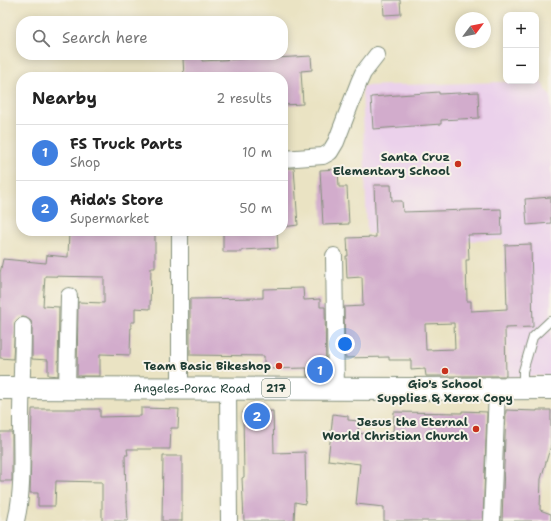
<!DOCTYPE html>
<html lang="en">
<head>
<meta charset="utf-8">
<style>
  body { margin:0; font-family:"Shantell Sans",sans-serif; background:#f6f6f6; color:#222 }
  .controls { position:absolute; right:12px; top:12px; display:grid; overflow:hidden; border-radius:8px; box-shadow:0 2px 10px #0003 }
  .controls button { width:36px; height:36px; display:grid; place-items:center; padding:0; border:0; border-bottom:1px solid #e0e0e0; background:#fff; color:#222; font:20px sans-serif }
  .compass { position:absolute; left:455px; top:12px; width:36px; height:36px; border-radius:50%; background:#fff; box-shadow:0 2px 10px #0003; rotate:58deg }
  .you { position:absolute; left:345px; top:344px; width:14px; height:14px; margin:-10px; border:3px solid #fff; border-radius:50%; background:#1a73e8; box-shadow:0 0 0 6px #1a73e833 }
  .badge { display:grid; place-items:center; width:26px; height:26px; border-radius:50%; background:#c8321e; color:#fff; font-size:13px; font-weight:700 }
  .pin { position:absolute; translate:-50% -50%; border:2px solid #fff; box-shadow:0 1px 4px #0006 }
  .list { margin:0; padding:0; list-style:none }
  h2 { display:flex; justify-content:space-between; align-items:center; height:52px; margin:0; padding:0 16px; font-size:17px }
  h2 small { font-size:13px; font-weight:400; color:#767676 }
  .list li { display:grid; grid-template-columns:26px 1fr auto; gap:12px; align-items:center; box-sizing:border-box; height:56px; padding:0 16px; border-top:1px solid #e0e0e0 }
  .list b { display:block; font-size:15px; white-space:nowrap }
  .list p { margin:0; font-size:13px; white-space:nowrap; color:#767676 }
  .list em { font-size:13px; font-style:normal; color:#767676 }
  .icon { flex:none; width:22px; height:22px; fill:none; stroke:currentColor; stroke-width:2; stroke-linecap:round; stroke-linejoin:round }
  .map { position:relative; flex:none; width:551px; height:521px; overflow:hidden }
  .search { position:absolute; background:#fff; box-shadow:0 2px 10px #0003; left:16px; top:16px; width:272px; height:44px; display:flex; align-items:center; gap:10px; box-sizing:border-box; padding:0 14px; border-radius:16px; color:#767676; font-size:15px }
  .panel { position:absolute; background:#fff; box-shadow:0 2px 10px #0003; left:16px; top:72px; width:272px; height:164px; border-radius:16px }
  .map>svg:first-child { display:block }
</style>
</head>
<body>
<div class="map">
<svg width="551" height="521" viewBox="0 0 551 521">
  <rect width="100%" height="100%" fill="#f7f3e8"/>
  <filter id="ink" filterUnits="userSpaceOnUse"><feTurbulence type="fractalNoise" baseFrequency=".025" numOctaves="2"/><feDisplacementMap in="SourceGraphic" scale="8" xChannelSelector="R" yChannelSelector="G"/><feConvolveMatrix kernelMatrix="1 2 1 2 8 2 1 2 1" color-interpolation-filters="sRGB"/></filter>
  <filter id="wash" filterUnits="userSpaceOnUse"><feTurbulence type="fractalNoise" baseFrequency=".012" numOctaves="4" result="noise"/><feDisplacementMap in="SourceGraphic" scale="16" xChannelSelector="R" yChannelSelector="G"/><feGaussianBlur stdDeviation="0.9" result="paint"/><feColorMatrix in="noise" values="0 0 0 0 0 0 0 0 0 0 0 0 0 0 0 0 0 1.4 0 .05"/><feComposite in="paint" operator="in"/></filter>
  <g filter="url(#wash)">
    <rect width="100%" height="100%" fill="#eae3c3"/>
    <path fill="#ebd1eb" d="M540 81 551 97V375L508 378 504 240 459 241 458 231 367 234 362 86Z"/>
    <g id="blocks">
      <path fill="#d2accc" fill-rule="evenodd" d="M383 0H400L401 14 384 15Z
        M311 56 312 70 301 71 303 104 283 105V77H184L183 59 202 58V61L258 58V59Z
        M439 92V94L478 92 479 118 441 120V124L373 129 371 97Z
        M283 168H294L298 225 283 227Z
        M338 169 339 187H347L349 224 323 225 320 170Z
        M374 185H391L392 201H402L403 212 501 209 502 234 468 235 469 260H466L467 301H471V311L507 309 505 245 531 244 533 327 505 328 506 376H426L425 369 411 370V360H389V357L345 358 344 307 363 306 362 277 347 278 346 256H348L347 238 376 237ZM454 323 455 349 426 350 425 324Z
        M551 197V223L527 225 525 199Z
        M69 231H123V233L155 234V268H151L150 309 135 308V322H131L130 355 100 354V376H77L78 302 104 303V277L45 276 43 306 59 307 58 376 48 375V360L32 359V326L31 321 27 318 23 317 19 318 15 322 13 359 0 358V273L3 259 46 263 47 255 68 257Z
        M223 231H277L278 248 242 250V252H223Z
        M303 288 304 300 320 299V307H325L326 376H307V368L264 369V356L190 355V299L263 298V289Z
        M141 408 179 409 178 428H171L170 449H127L128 455H125L126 502H127L128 521H102V482L56 481 55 506H38V493H30L32 409H100V417L141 416Z
        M506 410 537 411V410H551V445L541 479 540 510 551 514V521H502Z
        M273 411 274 453 305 452 306 497 305 504 295 502 294 521H244L242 478 244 477 243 412Z
        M462 411 487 412 483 521H384V507L356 504 360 464 328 460 333 414 348 416V420L359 421 358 433 391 438V432H393L394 412 462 413Z
        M0 432H12V481H0Z
        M163 456H182V521H162Z"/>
    </g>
  </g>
  <g filter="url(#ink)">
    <use href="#blocks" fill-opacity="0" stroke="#84907c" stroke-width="1"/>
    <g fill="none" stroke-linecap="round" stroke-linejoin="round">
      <g stroke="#84907c" stroke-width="10">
        <path id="service" d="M523 387V371L533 337 550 321"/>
      </g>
      <g stroke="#84907c" stroke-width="18">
        <path id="minor" d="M283 159 323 156 330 152 336 142 359 82 363 73 377 55
          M334 256 336 389
          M67 388 69 296
          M180 388V231
          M228 388 229 521
          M16 521C24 487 21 452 21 418 21 387 23 357 23 326
          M492 521 497 389"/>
      </g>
      <g stroke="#84907c" stroke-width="24">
        <g id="primary">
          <path id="s1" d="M0 388 413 389 551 388"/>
        </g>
      </g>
      <use href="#service" stroke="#fff" stroke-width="8"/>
      <use href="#minor" stroke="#fff" stroke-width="16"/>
      <use href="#primary" stroke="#fff" stroke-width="22"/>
    </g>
  </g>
  <g fill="#c8321e" stroke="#f7f3e8" stroke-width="1.5">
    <circle cx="458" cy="164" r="4"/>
    <circle cx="279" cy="366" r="4"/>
    <circle cx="445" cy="371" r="4"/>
    <circle cx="476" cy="429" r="4"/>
  </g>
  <g text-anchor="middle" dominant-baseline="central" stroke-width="4" stroke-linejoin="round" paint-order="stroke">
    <rect fill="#f7f3e8" stroke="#60746a" stroke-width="1" x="262" y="379" width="28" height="18" rx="3"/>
    <g font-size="11" font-weight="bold" fill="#1f3d34">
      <text x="276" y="388">217</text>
    </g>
    <g font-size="12" font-weight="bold" fill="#1f3d34" stroke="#f7f3e8" text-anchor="end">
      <text x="450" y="157">Santa Cruz<tspan x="450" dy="14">Elementary School</tspan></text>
      <text x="271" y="366">Team Basic Bikeshop</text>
      <text x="445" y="384" text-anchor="middle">Gio's School<tspan x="445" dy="14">Supplies &amp; Xerox Copy</tspan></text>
      <text x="468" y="422">Jesus the Eternal<tspan x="468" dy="14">World Christian Church</tspan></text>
    </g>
    <g font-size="12" fill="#1f3d34" stroke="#f7f3e8">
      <text stroke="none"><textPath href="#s1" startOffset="192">Angeles-Porac Road</textPath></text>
    </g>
  </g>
</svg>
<div class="controls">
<button>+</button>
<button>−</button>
</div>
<svg class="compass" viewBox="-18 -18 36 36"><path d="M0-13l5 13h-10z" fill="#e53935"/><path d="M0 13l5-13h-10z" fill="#767676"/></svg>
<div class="you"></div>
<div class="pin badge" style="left:320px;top:370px;background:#3f7fe0">1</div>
<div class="pin badge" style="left:257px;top:416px;background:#3f7fe0">2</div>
<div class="search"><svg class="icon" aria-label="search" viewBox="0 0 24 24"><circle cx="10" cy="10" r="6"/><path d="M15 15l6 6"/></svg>Search here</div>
<section class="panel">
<h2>Nearby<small>2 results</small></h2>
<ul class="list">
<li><span class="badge" style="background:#3f7fe0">1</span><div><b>FS Truck Parts</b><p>Shop</p></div><em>10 m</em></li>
<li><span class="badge" style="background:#3f7fe0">2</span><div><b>Aida's Store</b><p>Supermarket</p></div><em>50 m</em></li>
</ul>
</section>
</div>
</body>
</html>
